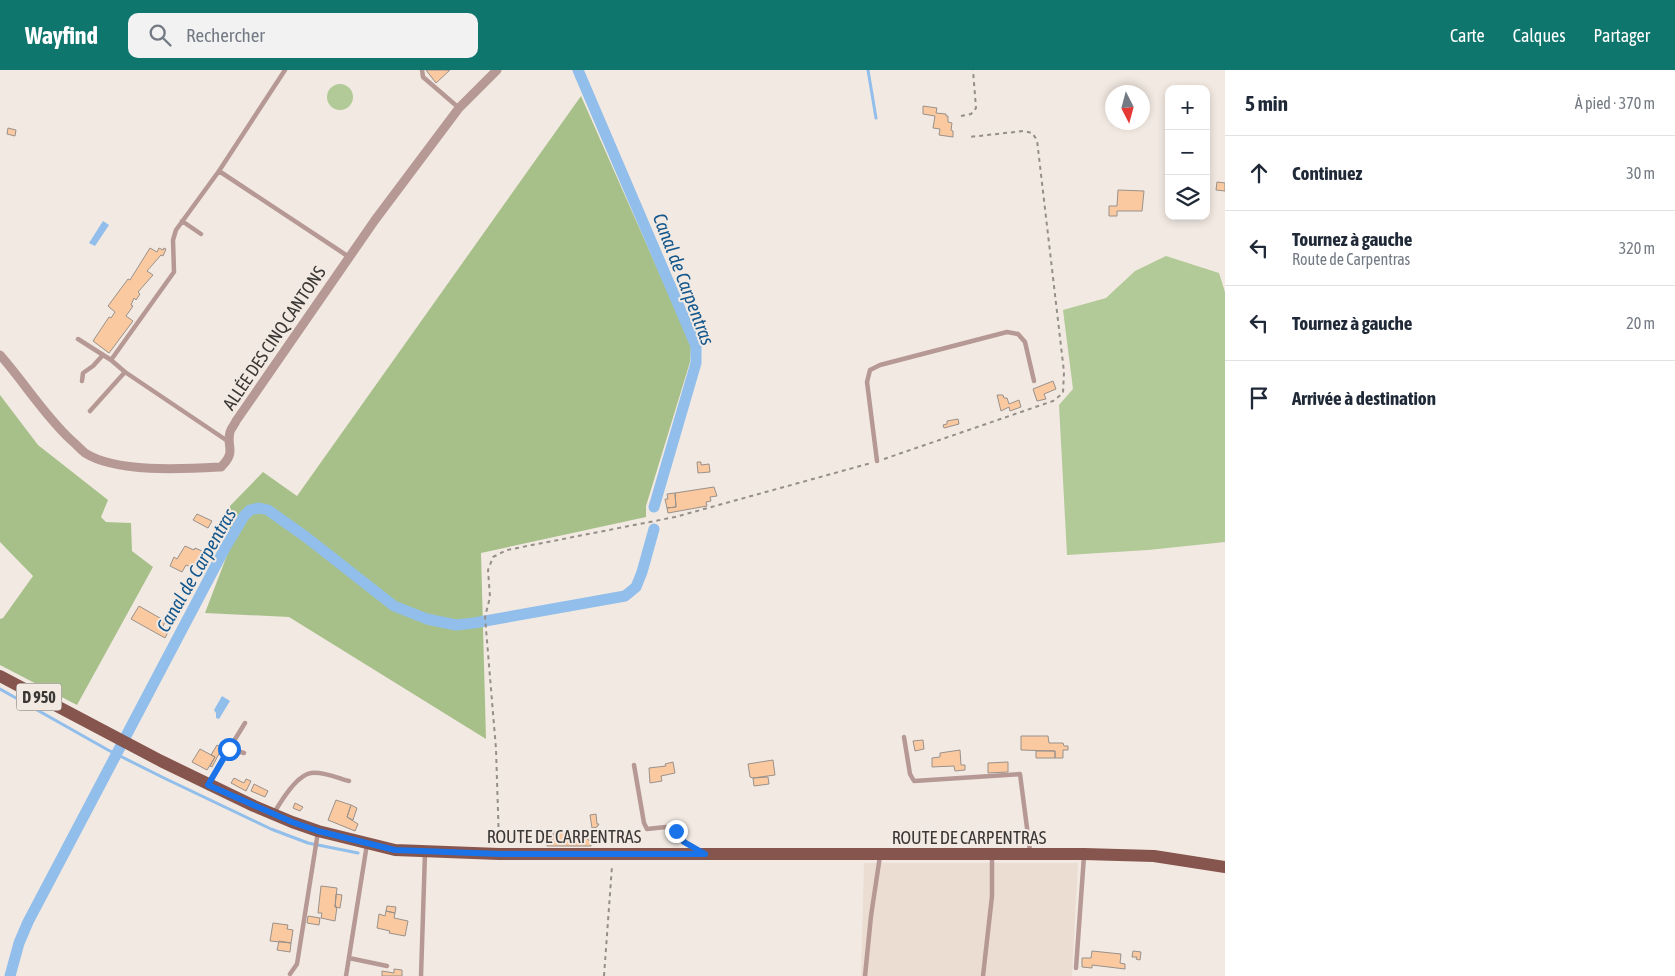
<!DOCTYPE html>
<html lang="fr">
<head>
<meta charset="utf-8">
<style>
  body { margin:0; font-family:"Asap Condensed",sans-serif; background:#f2f2f3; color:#1f2937 }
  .controls { position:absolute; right:15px; top:15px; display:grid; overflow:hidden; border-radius:10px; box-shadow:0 2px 8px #0003 }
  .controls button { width:45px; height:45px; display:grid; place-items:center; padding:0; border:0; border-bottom:1px solid #e0e1e3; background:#fff; color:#1f2937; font:25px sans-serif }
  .compass { position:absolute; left:1105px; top:15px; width:45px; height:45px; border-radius:50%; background:#fff; box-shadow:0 2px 8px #0003; rotate:174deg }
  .stop { position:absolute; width:15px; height:15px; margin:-11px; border:4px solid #1a73e8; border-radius:50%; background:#fff }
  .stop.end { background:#1a73e8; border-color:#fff; box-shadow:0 1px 5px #0008 }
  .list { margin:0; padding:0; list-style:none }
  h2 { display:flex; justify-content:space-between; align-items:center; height:65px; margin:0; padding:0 20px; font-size:21px }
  h2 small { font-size:16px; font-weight:400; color:#747a83 }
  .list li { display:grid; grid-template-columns:32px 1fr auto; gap:15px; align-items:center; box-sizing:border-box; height:75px; padding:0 20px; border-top:1px solid #e0e1e3 }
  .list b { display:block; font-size:19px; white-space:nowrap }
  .list p { margin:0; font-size:16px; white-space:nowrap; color:#747a83 }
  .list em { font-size:16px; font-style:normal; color:#747a83 }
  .icon { flex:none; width:28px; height:28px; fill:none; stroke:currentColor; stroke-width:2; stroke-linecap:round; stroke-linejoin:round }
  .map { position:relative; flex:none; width:1225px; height:906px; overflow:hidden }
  header { display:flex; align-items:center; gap:30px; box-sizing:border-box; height:70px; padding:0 25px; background:#0f766e; color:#fff }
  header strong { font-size:24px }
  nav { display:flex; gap:28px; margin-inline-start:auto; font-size:18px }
  .search { width:350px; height:45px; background:#f2f2f3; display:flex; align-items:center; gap:12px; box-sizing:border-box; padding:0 18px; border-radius:10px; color:#747a83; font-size:19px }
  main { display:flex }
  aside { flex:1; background:#fff }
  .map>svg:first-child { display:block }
</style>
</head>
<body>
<header>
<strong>Wayfind</strong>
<div class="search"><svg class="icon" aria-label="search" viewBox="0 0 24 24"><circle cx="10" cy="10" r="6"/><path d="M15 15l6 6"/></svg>Rechercher</div>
<nav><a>Carte</a><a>Calques</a><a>Partager</a></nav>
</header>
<main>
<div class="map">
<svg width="1225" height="906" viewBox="0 0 1225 906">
  <rect width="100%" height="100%" fill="#f2e9e2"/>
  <path fill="#ebddd1" d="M864 793H1078L1072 906H861Z"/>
  <path fill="#b2c998" d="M327 27a13 13 0 1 1 26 0a13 13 0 1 1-26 0Z
    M1166 186 1219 203 1225 222V472L1148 480 1067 485 1059 335 1073 319 1063 240 1106 228 1135 201Z"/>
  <path fill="#a7c08a" d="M581 26 691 275 690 292 646 436V447L481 483 486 669 289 547 205 543 229 480 230 436 263 402 297 426Z
    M0 325 38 375 108 430 101 447 106 452 131 453 132 481 153 497 77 635 0 595V549L3 548 33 506 0 472Z"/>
  <path fill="#91beea" d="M103 151 109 155 95 176 89 173Z
    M222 626 230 631 219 649 216 648V643L214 640Z"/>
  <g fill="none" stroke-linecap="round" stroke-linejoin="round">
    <path stroke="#91beea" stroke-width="3" d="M868 0 876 48
      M0 619 108 680 164 708 271 759 308 773 358 783"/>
    <path stroke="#91beea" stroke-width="11" d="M578 0 696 276V293L654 437
      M10 906 19 873 28 852 225 478 244 446 250 440 259 438 268 440 306 467 394 536 427 549 456 555 474 553 625 526 636 517 642 502 654 459"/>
  </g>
  <path fill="#fbc9a0" stroke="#99918b" d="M426 0H450L436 13Z
    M923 36 937 38 936 43 946 44V46H948V52L952 53 951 60 953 61V67L939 65 940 59 933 58 935 46 923 44Z
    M8 58 16 60 15 66 7 64Z
    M1217 112 1225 113V121L1216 120Z
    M1118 120 1144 121 1142 141H1117V146H1109V136H1117Z
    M150 178 157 182 159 178 163 180 164 178 166 179 163 186 161 185 147 201 153 205 138 222 140 224 136 230 134 228 131 235 133 236 126 246 133 251 109 283 93 271 109 247 111 248 115 242 108 236 128 209 130 210Z
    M1053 311 1056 319 1044 324 1046 329 1037 331 1033 319Z
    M997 325H1003L1004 328H1007L1009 334 1019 330 1021 337 1010 341 1009 337 1001 341Z
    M958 349 959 354 944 358 943 355 947 354V351Z
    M697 392H701V395L709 394 710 402 698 403Z
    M714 417 717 426 710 427 711 431 706 432 707 436 668 443 667 438 676 437 675 423Z
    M675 423 676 437 667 438 665 429H668L667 424Z
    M197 444 212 451 208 458 193 450Z
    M185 476 194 480 195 478 202 481 193 498 186 495 182 502 170 496 174 487 177 489Z
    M139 536 165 551 163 557 169 560 165 568 131 549Z
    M1021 666H1048L1049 673H1063L1064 676H1068V680H1063V688H1055V681L1021 680Z
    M923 670 924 679 915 681 913 671Z
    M217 675 222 678 212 697 210 696 215 687 211 685Z
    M200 679 215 687 207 700 192 692Z
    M960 680 961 695H965V700L955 701 954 696 932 697V688L940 687V683Z
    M1036 681H1055V688H1036Z
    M773 690 775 705 753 708 750 707 748 694Z
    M673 692 675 703 661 706 662 711 650 713 649 698 666 696 665 694Z
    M1008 692V702L988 703V693Z
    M768 707 769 714 754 716 753 708Z
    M234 708 244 713 246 709 251 711 246 721 231 713Z
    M254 714 268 721 265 727 251 721Z
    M336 730 351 735 347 747 358 754 355 761 328 750Z
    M295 733 303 737 300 741 293 738Z
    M351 735 357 738 353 750 347 747Z
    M596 744 597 754H599L597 757 592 758 590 745Z
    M553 762H588V770H592L591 776H547V769H553Z
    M321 816 337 818 335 837H337L335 851 321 848 322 843H318Z
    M336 824 342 825 340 838 335 837Z
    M387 836 396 837 395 843 386 841Z
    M386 841 395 843 394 848 408 851 405 866 389 863 390 861 377 858 379 844 385 846Z
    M308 846 320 848 319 855 307 853Z
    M273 853 288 855 287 859 293 860 291 873 270 871Z
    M279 871 291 873 290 882 277 880Z
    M1092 881 1121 884 1120 893 1125 894V899L1092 895V898L1082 897V888H1091Z
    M1133 881 1141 882 1140 890 1136 889 1137 887H1132Z
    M394 899 402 900V906H382V901L394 903Z"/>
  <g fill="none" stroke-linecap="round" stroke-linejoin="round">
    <path stroke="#958f8a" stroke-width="2" stroke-dasharray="4 4" stroke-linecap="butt" d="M961 46 971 44 976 38 973 0
      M884 389 1053 331 1063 323 1064 302 1037 70 1032 63 1024 61 969 67
      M499 773 496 679 485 547 490 527 488 500 493 487 507 480 675 447 871 393
      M604 906 612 796"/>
    <path stroke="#b69994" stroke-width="4.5" d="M285 0 219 101 349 187
      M422 0 423 7 459 38
      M182 151 201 164
      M78 269 111 290
      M125 302 111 290 174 202 173 170 176 160 219 101
      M82 311 83 303 93 296 103 285
      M90 341 125 302 229 372
      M877 391 867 312 870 300 880 295 1007 262 1018 264 1025 272 1034 311
      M904 667 910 704 914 711 1020 704 1030 781
      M229 679 245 653
      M634 695 644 753 647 759 666 757 676 761 685 772 700 781
      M209 714 229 679 244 683
      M274 743C281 731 297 705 311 703 322 701 338 708 349 711
      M349 888 387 896
      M1076 898 1084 786
      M290 904 297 894 318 762
      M346 906 367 774
      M421 906 425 783
      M865 906 871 846 880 786
      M983 906 992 826V786"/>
    <path stroke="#b69994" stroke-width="9" d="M0 285C24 312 44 345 71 370 76 374 80 379 85 383 116 403 184 399 221 397 237 381 226 378 230 362 231 358 235 354 236 351L375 150 459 38 497 0"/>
    <path stroke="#86554d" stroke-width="12" d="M0 606 161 691 254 736 292 752 318 761 395 780 499 784H1084L1154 786 1225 797"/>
  </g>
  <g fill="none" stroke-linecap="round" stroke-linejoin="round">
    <path stroke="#1a73e8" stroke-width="6" d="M229 679 208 715 292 752 318 761 395 780 500 784H705L684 772 676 761"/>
  </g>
  <g text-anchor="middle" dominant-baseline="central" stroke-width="4" stroke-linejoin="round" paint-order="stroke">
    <rect fill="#f2e9e2" stroke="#716c68" stroke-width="1" x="16.5" y="613.5" width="45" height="27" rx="4"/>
    <g font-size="16" font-weight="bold" fill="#3a3734">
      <text x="39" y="627">D 950</text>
    </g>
    <g font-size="18" fill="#3a3734" stroke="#f2e9e2">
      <text transform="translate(274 268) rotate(-56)">ALLÉE DES CINQ CANTONS</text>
      <text x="564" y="766">ROUTE DE CARPENTRAS</text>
      <text x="969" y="767">ROUTE DE CARPENTRAS</text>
    </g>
    <g font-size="19" font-style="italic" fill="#13578d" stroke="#f2e9e2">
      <text transform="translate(684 209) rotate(69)">Canal de Carpentras</text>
      <text transform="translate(196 500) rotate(-60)">Canal de Carpentras</text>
    </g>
  </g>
</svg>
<div class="controls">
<button>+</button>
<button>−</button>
<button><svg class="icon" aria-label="layers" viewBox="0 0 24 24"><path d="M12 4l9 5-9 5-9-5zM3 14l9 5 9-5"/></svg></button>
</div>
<svg class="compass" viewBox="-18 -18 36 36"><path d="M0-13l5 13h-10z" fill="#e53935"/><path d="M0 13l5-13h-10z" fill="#747a83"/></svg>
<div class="stop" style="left:229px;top:679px"></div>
<div class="stop end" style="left:676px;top:761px"></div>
</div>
<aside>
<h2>5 min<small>À pied · 370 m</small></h2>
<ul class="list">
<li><svg class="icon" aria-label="ahead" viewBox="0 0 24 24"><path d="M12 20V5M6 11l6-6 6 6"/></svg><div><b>Continuez</b></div><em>30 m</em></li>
<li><svg class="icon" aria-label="left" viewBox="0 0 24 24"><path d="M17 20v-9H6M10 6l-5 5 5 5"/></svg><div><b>Tournez à gauche</b><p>Route de Carpentras</p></div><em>320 m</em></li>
<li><svg class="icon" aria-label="left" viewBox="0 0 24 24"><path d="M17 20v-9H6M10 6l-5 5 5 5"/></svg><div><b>Tournez à gauche</b></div><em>20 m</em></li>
<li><svg class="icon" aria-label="arrive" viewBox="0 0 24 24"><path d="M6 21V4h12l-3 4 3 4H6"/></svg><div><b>Arrivée à destination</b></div></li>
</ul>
</aside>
</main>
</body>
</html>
